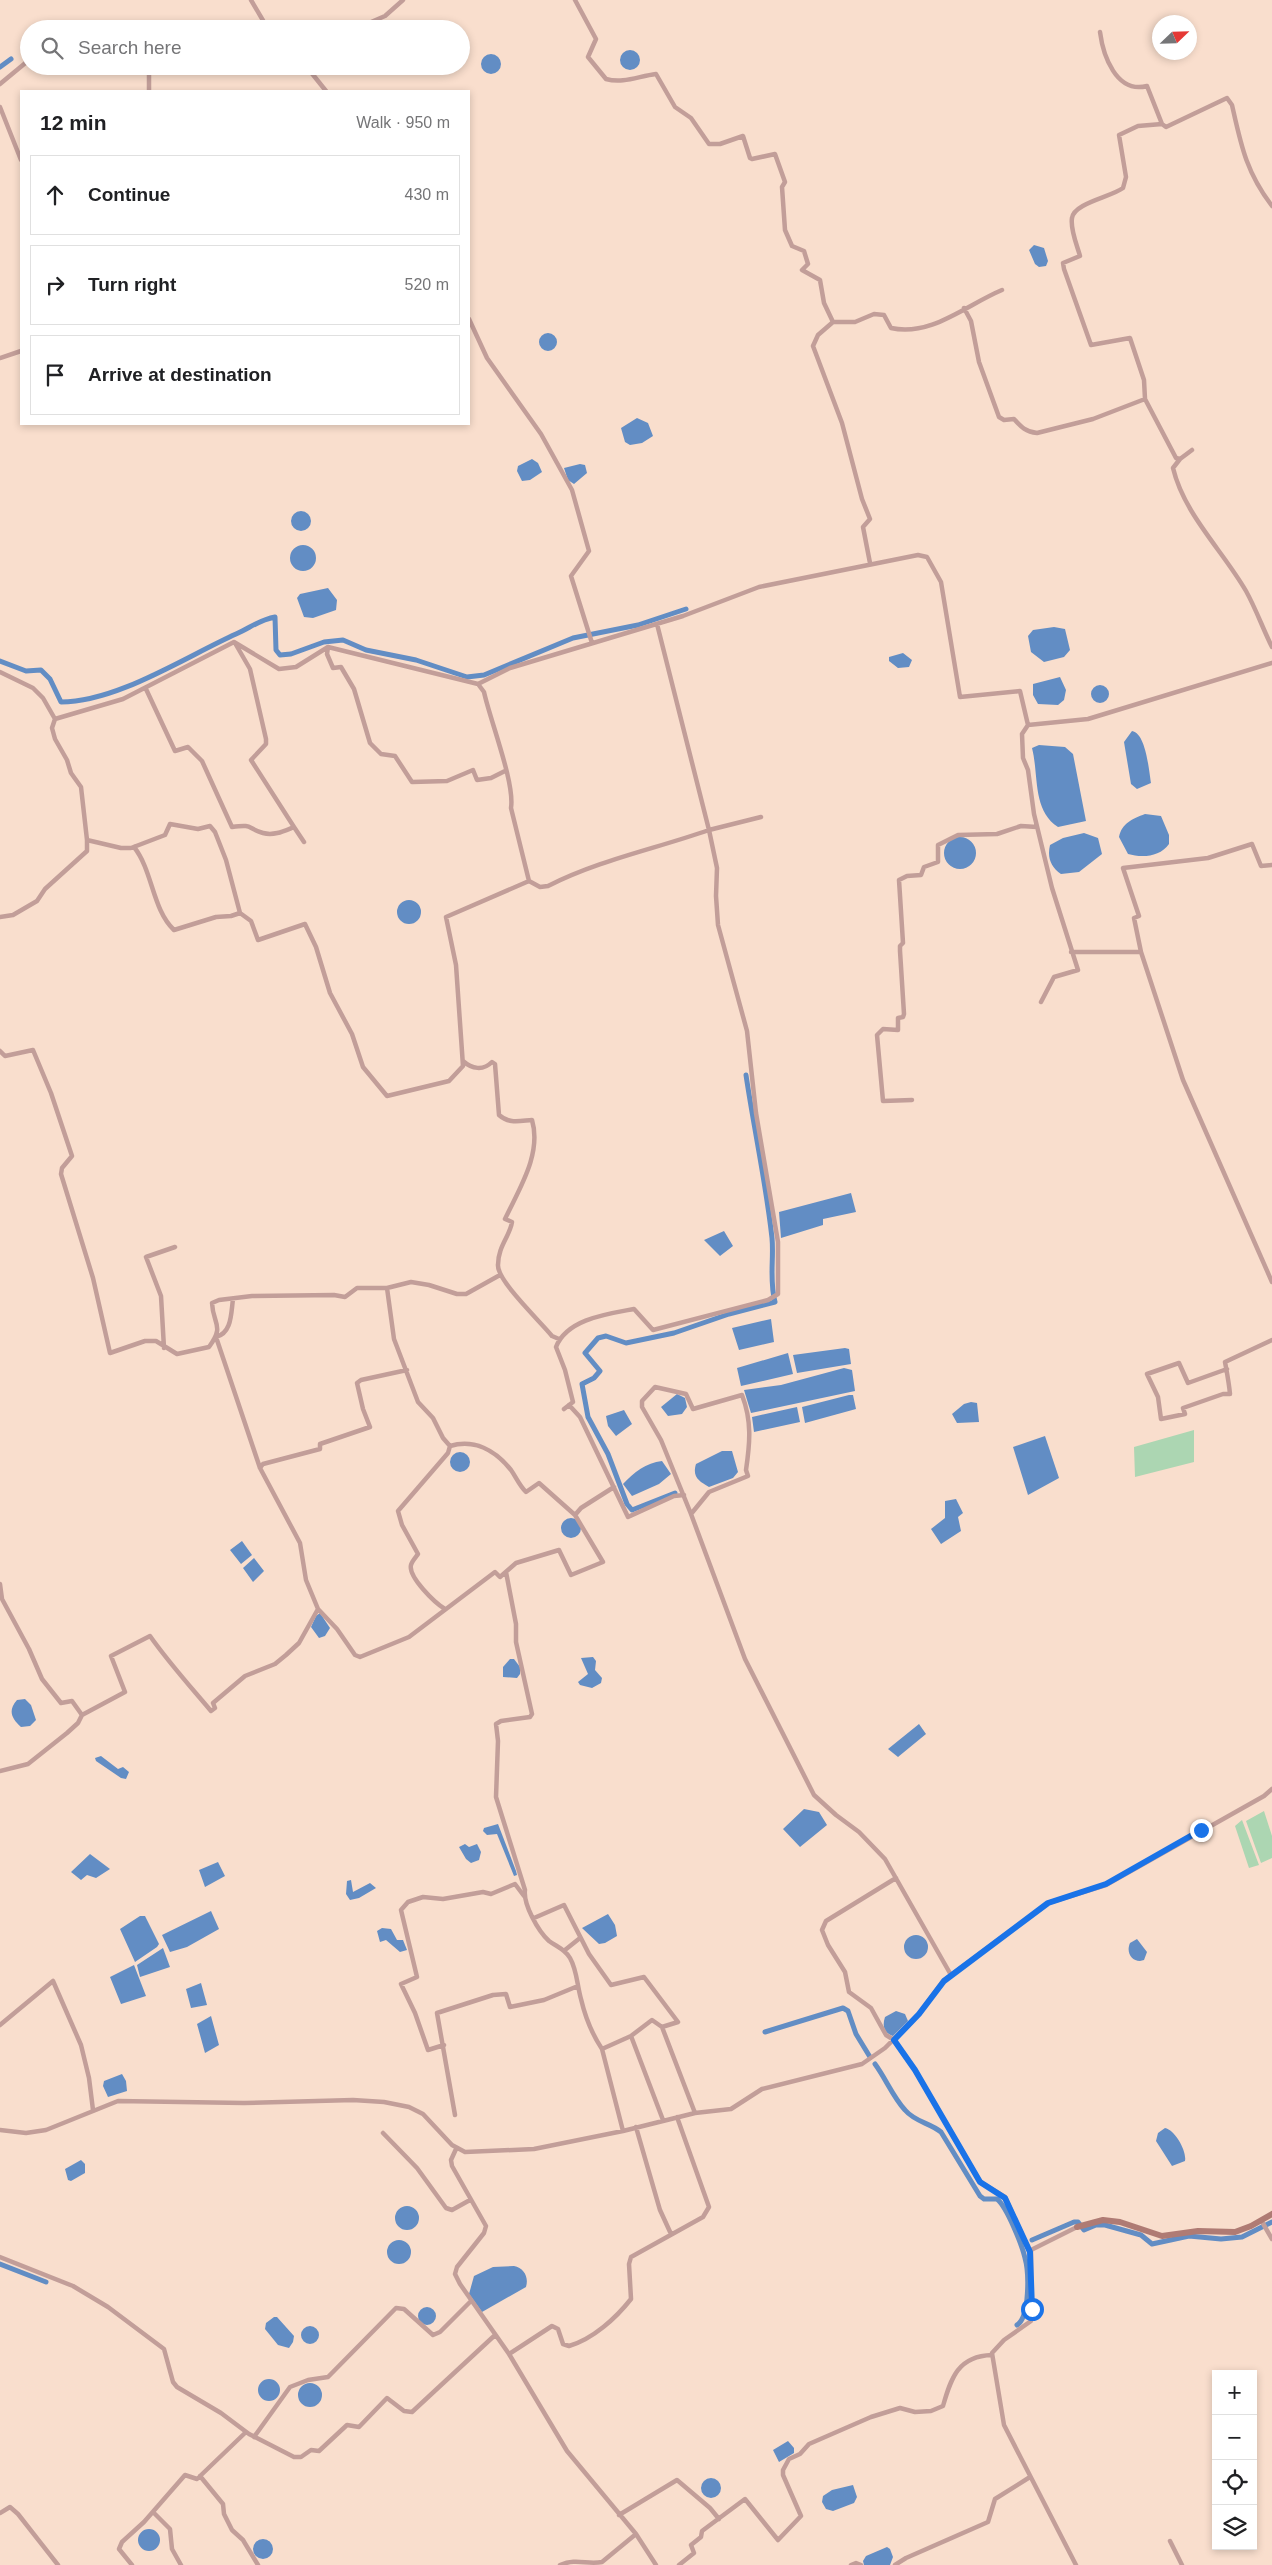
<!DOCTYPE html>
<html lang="en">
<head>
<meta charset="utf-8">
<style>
  body { margin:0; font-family:Helvetica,sans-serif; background:#f2f2f2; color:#202124 }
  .controls { position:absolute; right:15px; bottom:15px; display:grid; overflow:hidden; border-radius:0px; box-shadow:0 2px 8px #0003 }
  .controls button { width:45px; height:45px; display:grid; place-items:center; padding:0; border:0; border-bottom:1px solid #e0e0e0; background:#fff; color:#202124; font:25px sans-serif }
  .compass { position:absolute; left:1152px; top:15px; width:45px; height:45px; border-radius:50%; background:#fff; box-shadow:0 2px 8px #0003; rotate:67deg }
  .stop { position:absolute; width:15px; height:15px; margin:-11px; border:4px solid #1a73e8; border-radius:50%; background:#fff }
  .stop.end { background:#1a73e8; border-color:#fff; box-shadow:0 1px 5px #0008 }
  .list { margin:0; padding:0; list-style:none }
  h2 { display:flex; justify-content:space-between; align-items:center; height:65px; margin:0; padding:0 20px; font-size:21px }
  h2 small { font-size:16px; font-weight:400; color:#757577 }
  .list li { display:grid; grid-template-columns:32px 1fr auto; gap:15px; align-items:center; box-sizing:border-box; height:80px; margin:0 10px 10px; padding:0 10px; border:1px solid #e0e0e0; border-radius:0px }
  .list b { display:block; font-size:19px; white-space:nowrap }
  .list em { font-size:16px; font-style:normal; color:#757577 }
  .icon { flex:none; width:28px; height:28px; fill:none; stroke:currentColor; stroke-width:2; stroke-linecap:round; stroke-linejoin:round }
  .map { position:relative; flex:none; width:1272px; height:2565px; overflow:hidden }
  .search { position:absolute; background:#fff; box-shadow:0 2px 8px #0003; left:20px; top:20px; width:450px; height:55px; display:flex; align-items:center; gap:12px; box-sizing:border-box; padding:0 18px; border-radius:28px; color:#757577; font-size:19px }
  .panel { position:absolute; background:#fff; box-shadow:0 2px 8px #0003; left:20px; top:90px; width:450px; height:335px; border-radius:0px }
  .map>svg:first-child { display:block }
</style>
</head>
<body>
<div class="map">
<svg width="1272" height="2565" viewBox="0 0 1272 2565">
  <rect width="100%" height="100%" fill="#f9decd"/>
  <path fill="#acd6b2" d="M1194 1430V1462L1135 1477 1134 1447Z
    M1264 1811 1272 1836V1858L1261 1863 1246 1821Z
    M1242 1820 1259 1865 1249 1868 1235 1826Z"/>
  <path fill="#628dc4" d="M620 60a10 10 0 1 1 20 0a10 10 0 1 1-20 0Z
    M481 64a10 10 0 1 1 20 0a10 10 0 1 1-20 0Z
    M1034 245 1044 248 1048 261 1046 266 1039 267 1035 264 1029 250Z
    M539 342a9 9 0 1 1 18 0a9 9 0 1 1-18 0Z
    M637 418 648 423 653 436 642 443 630 445 625 442 621 428Z
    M532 459 538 463 542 472 530 480 522 481 517 471 518 466Z
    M580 464 585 465 587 473 574 484 568 480 564 468Z
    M291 521a10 10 0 1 1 20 0a10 10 0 1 1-20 0Z
    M290 558a13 13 0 1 1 26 0a13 13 0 1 1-26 0Z
    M328 588 337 600 336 610 313 618 304 617 297 598 300 594Z
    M1054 627 1065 629 1070 650 1064 657 1044 662 1031 652 1028 636 1033 630Z
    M903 653 912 660 909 667 898 668 889 661V657Z
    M1060 677 1066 690 1064 700 1058 705 1038 704 1033 695V684Z
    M1091 694a9 9 0 1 1 18 0a9 9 0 1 1-18 0Z
    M1132 731C1146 733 1149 771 1151 783L1137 789 1131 784 1124 742Z
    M1039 745 1065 747 1073 754 1086 821 1058 827C1032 810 1039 775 1032 748Z
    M1145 814 1161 816 1169 835V844C1160 857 1142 858 1128 854L1119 837C1122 823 1132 819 1145 814Z
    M1084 833 1098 838 1102 854 1079 872 1061 874C1051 867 1047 858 1050 845L1063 838Z
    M944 853a16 16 0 1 1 32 0a16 16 0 1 1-32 0Z
    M397 912a12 12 0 1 1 24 0a12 12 0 1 1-24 0Z
    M851 1193 856 1212 823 1219V1225L781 1238 779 1212Z
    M724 1231 733 1246 720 1256 704 1240Z
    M771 1319 774 1342 739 1350 732 1328Z
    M845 1348 849 1349 851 1364 797 1373 793 1355Z
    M788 1353 793 1374 741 1386 737 1368Z
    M844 1368 852 1370 855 1391 751 1413 744 1390 781 1385Z
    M677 1394 685 1398 687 1407 682 1414 668 1416 661 1407Z
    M849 1395H853L856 1409 805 1423 802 1407Z
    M971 1402 977 1403 979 1422 957 1423 952 1414 964 1404Z
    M797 1407 800 1422 754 1432 752 1417Z
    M624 1410 632 1424 616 1436 608 1426 606 1416Z
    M1045 1436 1059 1478 1028 1495 1013 1447Z
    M722 1451H732L738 1472 733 1478 709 1487C699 1481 692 1477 696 1464Z
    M450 1462a10 10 0 1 1 20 0a10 10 0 1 1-20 0Z
    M662 1461 671 1474 659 1484 632 1496 623 1484C634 1472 646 1463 662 1461Z
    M956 1499 963 1513 958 1517 961 1531 941 1544 931 1529 945 1518V1501Z
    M561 1528a10 10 0 1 1 20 0a10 10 0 1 1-20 0Z
    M242 1541 252 1555 241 1564 230 1550Z
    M254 1558 264 1571 253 1582 243 1568Z
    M320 1613 330 1628 325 1636 319 1638 311 1627 316 1616Z
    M593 1657 596 1661 595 1670 602 1678 601 1683 592 1688 580 1685 578 1682 588 1674 581 1658Z
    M510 1659H514L520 1667V1674L517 1678 503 1677V1667Z
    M25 1699 31 1705 36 1720 30 1726 21 1727C11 1718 8 1710 17 1700Z
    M919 1724 926 1734 898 1757 888 1749Z
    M101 1756 118 1769 123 1767 129 1772 126 1779 121 1778 96 1761 95 1758Z
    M804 1809 819 1812 827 1825 800 1847 783 1829Z
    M498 1824 516 1871 517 1875 514 1876 497 1834 487 1835 483 1831 484 1828Z
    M465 1844 469 1847 477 1844 481 1852 479 1860 471 1863 466 1859 459 1847Z
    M90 1854 110 1869 96 1878 87 1875 81 1880 71 1872Z
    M218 1862 225 1876 205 1887 199 1870Z
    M351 1880 353 1892 370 1883 376 1888 359 1898 350 1900 346 1894 347 1881Z
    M211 1911 219 1929 187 1947 170 1952 162 1935Z
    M608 1914 615 1925 617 1936 605 1943 599 1944 582 1928Z
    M140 1916H145L159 1944 157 1947 135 1962 120 1929Z
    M382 1928 391 1929 397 1940H403L407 1950 400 1952 386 1940 380 1942 377 1931Z
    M904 1947a12 12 0 1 1 24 0a12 12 0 1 1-24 0Z
    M1137 1939 1147 1952 1144 1960 1140 1961C1131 1961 1126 1952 1130 1943Z
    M163 1948 170 1967 140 1977 137 1965Z
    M134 1965 146 1996 121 2004 110 1977Z
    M201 1983 207 2005 191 2008 186 1989Z
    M896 2011 905 2014 908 2021 893 2036C884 2033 882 2026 885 2017Z
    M211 2016 219 2045 205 2053 197 2024Z
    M122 2074 126 2081 127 2091 108 2097 103 2086 104 2081Z
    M1165 2128C1175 2130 1187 2151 1185 2161L1172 2166 1156 2141 1158 2133Z
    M81 2160 85 2164V2173L71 2181 68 2180 65 2169Z
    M395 2218a12 12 0 1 1 24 0a12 12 0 1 1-24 0Z
    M387 2252a12 12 0 1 1 24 0a12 12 0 1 1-24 0Z
    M514 2266C524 2268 529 2277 526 2287L482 2312 469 2294 474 2276 493 2267Z
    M418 2316a9 9 0 1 1 18 0a9 9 0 1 1-18 0Z
    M274 2317H277L294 2336 293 2342 289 2348 278 2345 265 2329 266 2323Z
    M301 2335a9 9 0 1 1 18 0a9 9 0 1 1-18 0Z
    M258 2390a11 11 0 1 1 22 0a11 11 0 1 1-22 0Z
    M298 2395a12 12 0 1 1 24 0a12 12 0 1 1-24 0Z
    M788 2441 794 2448V2453L779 2462 773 2450Z
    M701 2488a10 10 0 1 1 20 0a10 10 0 1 1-20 0Z
    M853 2485 857 2497 854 2503 833 2511 826 2509 822 2502 823 2496 832 2490Z
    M138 2540a11 11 0 1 1 22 0a11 11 0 1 1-22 0Z
    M253 2549a10 10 0 1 1 20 0a10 10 0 1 1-20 0Z
    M887 2547 890 2549 893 2557 890 2565H864L863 2561 866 2556Z"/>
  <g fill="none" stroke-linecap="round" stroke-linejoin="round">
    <path stroke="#628dc4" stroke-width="5" d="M0 67 11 59
      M0 661 26 671 41 670 50 679 61 702C117 702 185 657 236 634 250 628 259 620 275 617L276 650 280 655 291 654 324 642 343 640 366 650 416 660 467 677 484 675 573 638 638 625 686 609
      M675 1493 632 1510 627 1504 608 1454 588 1417 582 1384 594 1378 600 1371 585 1353 598 1338 606 1336 626 1343 674 1333 729 1314 775 1302C769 1280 774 1259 772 1238 766 1183 754 1129 746 1075
      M765 2032 843 2008 848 2011 856 2034 870 2057
      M875 2064C886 2079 893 2097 905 2110 915 2122 930 2123 941 2132L980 2196 984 2199H997C1007 2207 1022 2245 1025 2258 1029 2272 1030 2317 1017 2325
      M1032 2240 1074 2222H1078L1084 2230 1096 2225H1105L1141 2235 1152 2244 1189 2236 1221 2239 1242 2237 1272 2222
      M0 2264 46 2282"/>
    <path stroke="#c29e99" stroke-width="4.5" d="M251 0 268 29
      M575 0 596 39 588 57 606 79C623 84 639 76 656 74L675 107 691 118 709 144H720L743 136 750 158 752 159 775 154 785 182 782 187 785 230 792 246 804 251 808 264 802 270 820 280 824 303 833 322H855L874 314 884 315 891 328C931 337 966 305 1002 290
      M355 29 385 16 403 0
      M1100 32C1103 55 1116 94 1147 86L1162 124 1166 127 1227 98 1232 105C1241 145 1246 172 1272 206
      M306 66 326 91
      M167 68 170 66
      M0 84 29 60
      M149 91V75L152 66
      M0 107 21 160
      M1162 124 1138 126 1119 135 1126 177 1123 188C1111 197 1074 203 1072 218 1070 229 1077 245 1080 256L1063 263 1064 269 1091 345 1130 338 1144 380 1145 399 1176 458 1180 459 1192 450
      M964 308 971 321 979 362 999 417 1004 420 1014 419C1021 427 1026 432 1037 433L1093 419 1145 399
      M469 319 487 358 541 434 572 490 589 551 571 576 592 643
      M833 322 818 335 813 346 842 423 862 499 870 519 863 527 870 563
      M0 358 21 351
      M1180 459 1173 468C1184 514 1223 551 1246 591 1256 609 1263 629 1272 647
      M657 624 709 830 761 817
      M235 643 250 669 266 739V744L251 760 294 827
      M328 647 327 654 333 668 341 667 354 689 370 743 381 754 395 756 412 782 447 781 473 770 477 780 491 778 505 771
      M0 672 33 688 43 698 55 719 123 699 234 642 279 669 296 667 328 647 478 684 510 668 683 616 759 587 918 555 927 557 941 582 960 697 1020 691 1028 725 1088 719 1272 663
      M478 684 484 692C490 720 515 783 511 808L529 881 540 887 548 886C599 860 655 849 709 830L717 868 716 896 718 925 747 1031 756 1113 778 1242V1294L768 1300 653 1330 634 1309C607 1314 567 1319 556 1347L565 1370 573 1402 564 1409
      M146 689 175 751 188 747 202 761 232 827C254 824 246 828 263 833 274 836 284 831 294 827L304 842
      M55 719 52 728 55 739 67 760 71 773 81 787 87 840 121 848H131L165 835 170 824 198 829 210 826 215 832 226 860 240 913 251 921 258 940 305 924 316 947 330 993 352 1034 363 1067 387 1096 449 1081 463 1066 456 965 446 917 529 881
      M1028 725 1022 734 1023 758 1028 770 1034 814 1052 888 1078 970 1054 977 1041 1002
      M134 847C153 871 152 909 174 930L216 917 231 916 240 913
      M1272 865 1261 866 1252 844 1208 858 1123 868 1139 916 1134 918 1141 952 1183 1080 1272 1282
      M0 917 13 915 37 901 45 889 87 851V840
      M1071 952H1141
      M0 1051 5 1056 33 1050 51 1093 72 1156 62 1168 61 1174 93 1278 110 1353 145 1341H156L177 1354 209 1347C225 1325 213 1325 212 1303L219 1300 252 1296 334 1295 345 1297 357 1288H387L411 1282 429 1285 457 1294H466L500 1275
      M463 1061C472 1069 483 1071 492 1062L495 1064 499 1115C509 1124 519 1121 532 1120 542 1154 519 1189 505 1219L512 1222C510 1236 498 1246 498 1265 497 1281 541 1322 552 1336L559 1339
      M912 1100 883 1101 877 1035 883 1029 898 1030V1018L903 1017 904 1014 900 951V946L903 943 899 880 907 876 921 875 924 867 938 862V845L958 835 997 834 1021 826 1037 827
      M233 1299C231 1313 232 1333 216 1337L260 1468 300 1543 306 1580 318 1609 337 1629 355 1655 360 1657 409 1637 495 1572 500 1577 516 1563 559 1550 571 1575 603 1562 575 1515 539 1483 526 1492C519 1485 516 1477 511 1470 495 1450 474 1439 450 1446L443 1438 433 1418 418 1402 394 1339 387 1288
      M164 1348 161 1296 146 1257 175 1247
      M1227 1369 1188 1383 1179 1363 1147 1374 1158 1397 1161 1419 1185 1414 1183 1408 1223 1394H1230C1229 1383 1227 1373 1225 1362L1272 1340
      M569 1405 580 1417 628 1517 674 1496 684 1495
      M260 1468 263 1464 320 1449V1444L370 1427 363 1409 357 1383 361 1380 407 1370
      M691 1514 709 1492 748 1476 746 1470C750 1443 752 1421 742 1395L693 1409 686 1394 655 1387 642 1401V1407L661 1440 691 1514 745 1659 814 1795 836 1815 859 1832 885 1859 951 1975
      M575 1515 581 1508 614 1487
      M506 1572 516 1624V1642L532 1714 530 1717 501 1721 496 1724 498 1741 496 1797 525 1890C523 1904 538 1931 549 1941 557 1947 565 1949 570 1958 577 1970 577 1985 581 1999 585 2016 592 2034 602 2049L623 2131
      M0 1584 2 1599 29 1649 42 1679 61 1703 72 1701 82 1715
      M445 1609C435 1603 408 1577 411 1565 412 1561 416 1557 418 1554L402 1525 398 1511 448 1453 450 1446
      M0 1771 28 1764 67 1733 78 1723 82 1715 125 1692 111 1656 150 1636C169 1663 190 1686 211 1711L215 1708 213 1703 245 1676 275 1664 286 1655 299 1643 318 1609
      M896 1878 826 1921 822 1930 828 1945 845 1972 849 1992 871 2008 886 2035 894 2040 915 2070 980 2182 1005 2197 1030 2252
      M534 1918 564 1905 589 1954 611 1985 644 1977 678 2022 662 2027
      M565 1950 580 1938
      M0 2025 53 1981 81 2045 89 2078 93 2110
      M631 2036 652 2020 662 2027 695 2113
      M444 2045 428 2050 415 2013 401 1984 417 1977 401 1910 408 1902 423 1897 443 1899 483 1892 491 1894 515 1884 524 1896
      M602 2049 631 2036 663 2120
      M455 2115 437 2013 493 1995 506 1994 510 2007 544 2000 578 1986
      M636 2127 660 2210 671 2234
      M0 2130 26 2133 46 2130 118 2101 244 2103 353 2100 384 2102 409 2107 423 2114 452 2145 465 2152 534 2149 623 2131 695 2113 731 2109 762 2089 862 2064 885 2048 919 2014 943 1981 1048 1903 1106 1885 1264 1796 1272 1789
      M383 2133 417 2168 446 2208 452 2210 470 2200
      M456 2149 451 2160 452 2166 486 2226 484 2233 457 2267 455 2274 460 2284 509 2354 567 2451 636 2534 656 2565
      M1261 2220 1272 2239
      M0 2257 73 2286 108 2307 164 2349 173 2382 177 2387 221 2413 249 2434 294 2457H301L311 2450 319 2451 347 2425 359 2427 387 2398 404 2411 412 2412 494 2336
      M509 2354 552 2326 558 2329 563 2344 569 2346C593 2339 616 2318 631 2299L629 2264 631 2257 703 2217 709 2207 677 2117
      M254 2437 290 2387 308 2380 328 2377 396 2308 404 2309 433 2335 440 2332 470 2302
      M200 2476 223 2504 224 2514 232 2530 243 2540 258 2565
      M153 2512 170 2529 172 2549 181 2565
      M0 2513 10 2507 18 2514 58 2565
      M619 2515 677 2480 710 2508 719 2519
      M1170 2541 1182 2565
      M132 2565 119 2549 122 2542 144 2522 185 2475 197 2479 246 2432
      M560 2565C577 2558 587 2565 602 2562L636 2534
      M679 2565 694 2553 691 2545 701 2537 702 2531 745 2499 778 2540 801 2516 783 2475V2470L789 2459 800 2454 809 2444 871 2417 900 2408 915 2412 931 2411 943 2406C951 2378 958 2356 992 2355
      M851 2565 856 2563 861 2565
      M895 2565 906 2558 988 2522 995 2499 1030 2477
      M1076 2565 1004 2425 992 2353 1004 2340 1031 2321V2250L1077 2227"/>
    <path stroke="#af7b74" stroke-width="6" d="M1077 2227 1103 2220 1120 2222 1162 2236 1198 2231 1235 2232 1251 2226 1272 2214"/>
  </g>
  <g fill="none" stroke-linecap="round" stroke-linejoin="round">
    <path stroke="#1a73e8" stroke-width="6" d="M1032 2309 1030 2252 1005 2198 980 2182 915 2070 894 2040 919 2014 944 1981 1048 1903 1106 1884 1201 1830"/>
  </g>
</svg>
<div class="controls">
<button>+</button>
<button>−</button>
<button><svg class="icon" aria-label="locate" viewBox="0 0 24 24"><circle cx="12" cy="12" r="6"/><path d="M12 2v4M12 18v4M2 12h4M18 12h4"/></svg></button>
<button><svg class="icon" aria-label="layers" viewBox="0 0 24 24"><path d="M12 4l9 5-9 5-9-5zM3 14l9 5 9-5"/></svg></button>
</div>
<svg class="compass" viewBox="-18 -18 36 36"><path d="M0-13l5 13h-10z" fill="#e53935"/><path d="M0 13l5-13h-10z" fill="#757577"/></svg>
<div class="stop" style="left:1032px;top:2309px"></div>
<div class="stop end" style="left:1201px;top:1830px"></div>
<div class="search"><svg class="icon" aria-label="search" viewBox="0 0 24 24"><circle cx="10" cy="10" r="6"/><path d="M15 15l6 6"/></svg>Search here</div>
<section class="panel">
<h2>12 min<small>Walk · 950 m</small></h2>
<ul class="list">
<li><svg class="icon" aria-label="ahead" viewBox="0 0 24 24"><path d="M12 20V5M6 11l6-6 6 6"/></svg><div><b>Continue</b></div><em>430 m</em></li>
<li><svg class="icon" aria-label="right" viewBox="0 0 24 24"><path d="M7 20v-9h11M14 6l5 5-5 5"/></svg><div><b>Turn right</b></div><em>520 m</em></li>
<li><svg class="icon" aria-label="arrive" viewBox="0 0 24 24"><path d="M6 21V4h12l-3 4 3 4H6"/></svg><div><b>Arrive at destination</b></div></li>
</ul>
</section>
</div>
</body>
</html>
